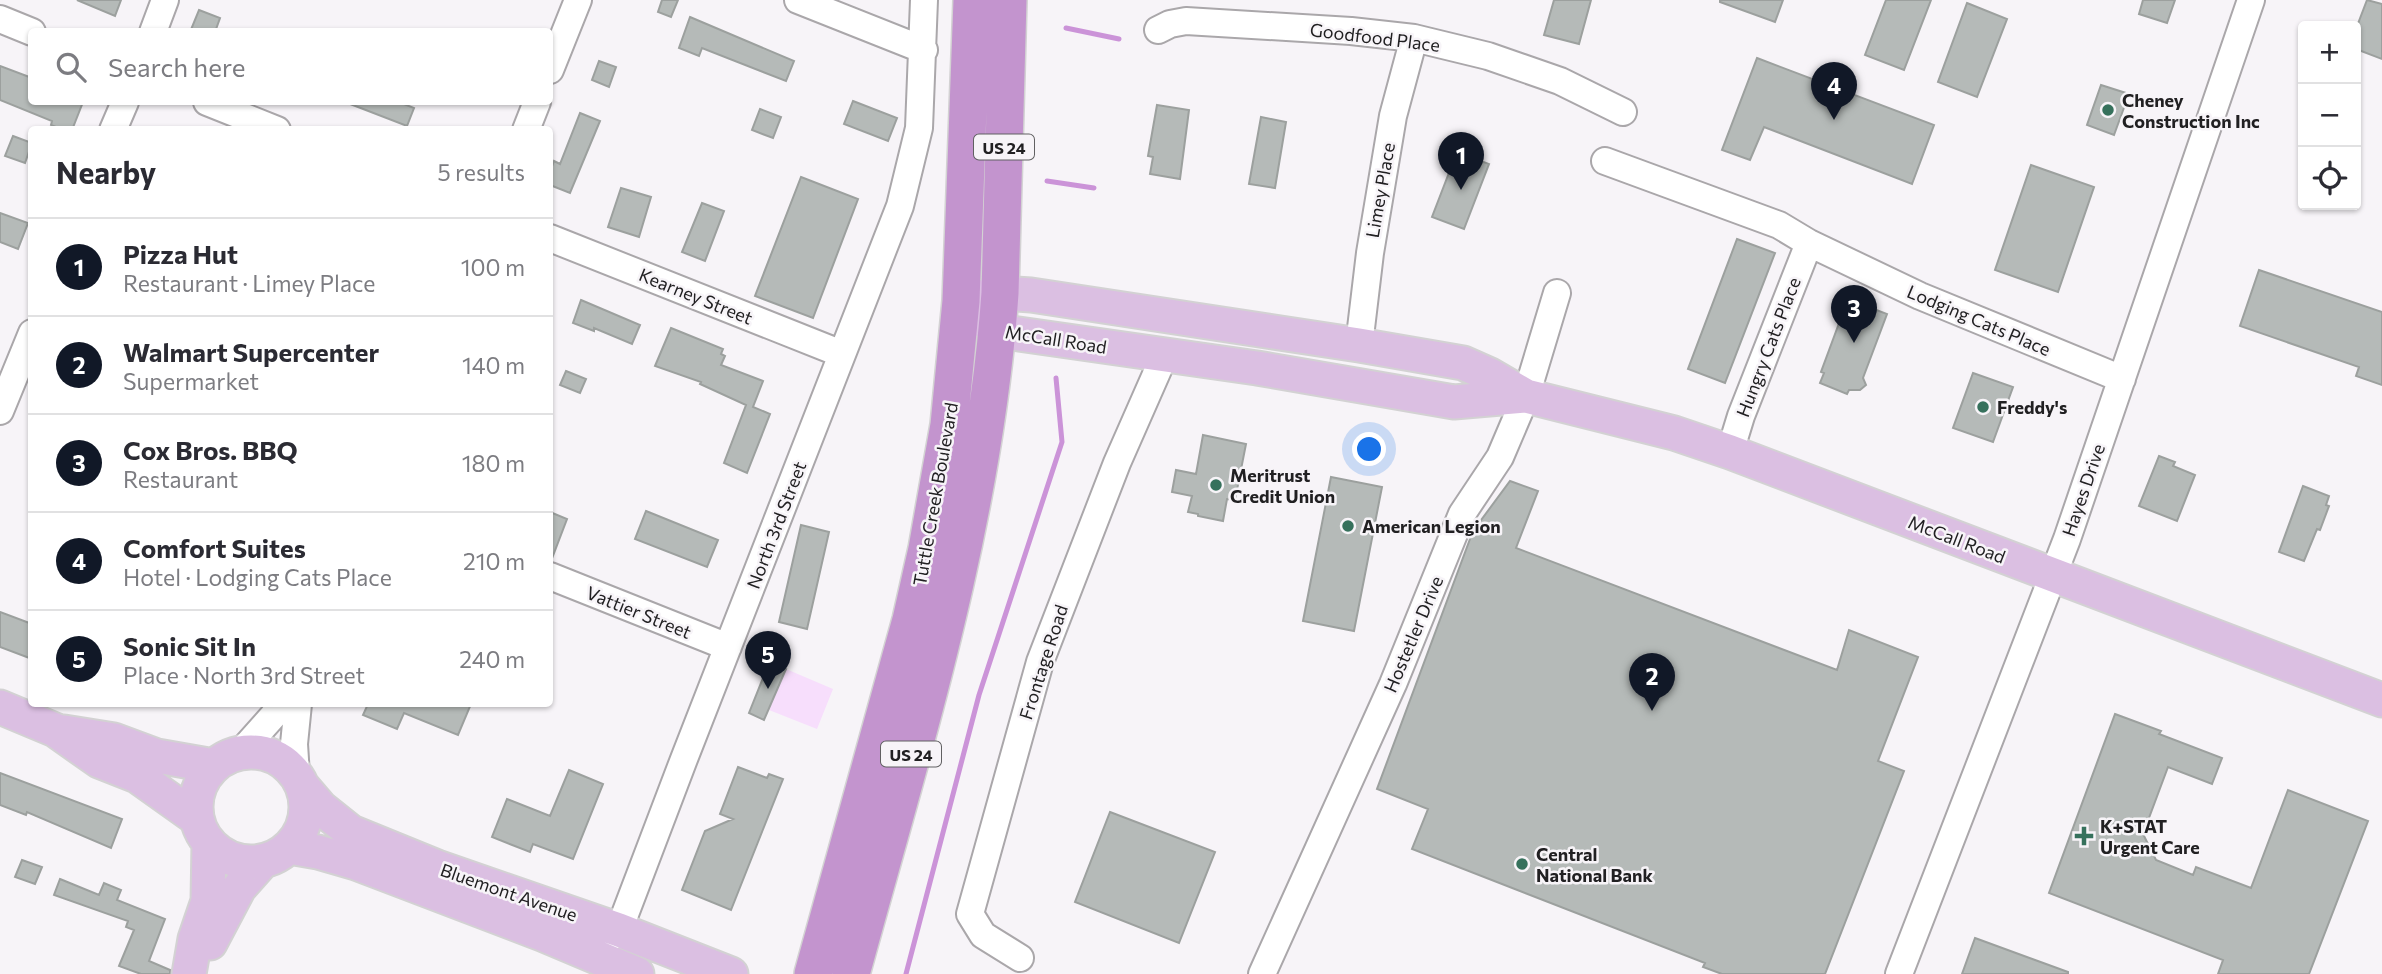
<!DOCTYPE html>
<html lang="en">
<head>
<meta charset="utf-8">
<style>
  body { margin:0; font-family:Commissioner,sans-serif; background:#f7f7f7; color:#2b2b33 }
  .controls { position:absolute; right:21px; top:21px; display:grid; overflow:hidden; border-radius:7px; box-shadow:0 2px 5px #0004 }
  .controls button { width:63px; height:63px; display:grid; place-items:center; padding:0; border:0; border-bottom:2px solid #e1e1e2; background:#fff; color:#2b2b33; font:35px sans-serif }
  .you { position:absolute; left:1370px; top:450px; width:24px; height:24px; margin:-18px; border:5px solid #fff; border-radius:50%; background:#1a73e8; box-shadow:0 0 0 10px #1a73e833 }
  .badge { display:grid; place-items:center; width:46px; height:46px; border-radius:50%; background:#111827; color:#fff; font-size:23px; font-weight:700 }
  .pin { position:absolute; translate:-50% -58px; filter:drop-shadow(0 2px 4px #0008) }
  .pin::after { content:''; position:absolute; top:37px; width:24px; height:21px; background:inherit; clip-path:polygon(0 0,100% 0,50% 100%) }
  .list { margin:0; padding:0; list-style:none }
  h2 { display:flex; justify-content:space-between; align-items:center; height:91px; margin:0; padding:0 28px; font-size:30px }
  h2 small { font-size:23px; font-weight:400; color:#7c7c81 }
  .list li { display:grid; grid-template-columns:46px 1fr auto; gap:21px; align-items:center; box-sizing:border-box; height:98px; padding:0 28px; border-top:2px solid #e1e1e2 }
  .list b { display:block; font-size:26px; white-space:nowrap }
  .list p { margin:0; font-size:23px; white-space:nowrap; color:#7c7c81 }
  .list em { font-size:23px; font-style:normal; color:#7c7c81 }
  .icon { flex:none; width:38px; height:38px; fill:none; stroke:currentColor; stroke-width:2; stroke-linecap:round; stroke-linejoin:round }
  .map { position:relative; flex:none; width:2382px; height:974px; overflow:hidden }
  .search { position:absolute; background:#fff; box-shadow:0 2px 5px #0004; left:28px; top:28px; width:525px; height:77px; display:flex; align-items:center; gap:18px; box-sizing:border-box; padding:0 24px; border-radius:7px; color:#7c7c81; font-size:26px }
  .panel { position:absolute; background:#fff; box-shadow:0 2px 5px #0004; left:28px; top:126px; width:525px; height:581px; border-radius:7px }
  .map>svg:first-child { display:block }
</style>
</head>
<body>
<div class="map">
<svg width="2382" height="974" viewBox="0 0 2382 974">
  <rect width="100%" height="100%" fill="#f7f4f8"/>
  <path fill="#f7defc" d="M786 669 833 689 817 729 769 710Z"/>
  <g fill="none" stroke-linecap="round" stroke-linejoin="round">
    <path stroke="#cb93d8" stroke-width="5" d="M1066 28 1119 39
      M1047 181 1094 188
      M906 974 979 695 1062 442 1056 378"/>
  </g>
  <path fill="#b5bab8" stroke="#9ca09e" stroke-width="2" d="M77 0H121L115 16Z
    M662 0H678L671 17 658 12Z
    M1554 0H1591L1579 44 1544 35Z
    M1720 0H1783L1775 22 1720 2Z
    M1886 0H1931L1904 70 1865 55Z
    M2143 0H2175L2167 23 2139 14Z
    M2367 0 2382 4V59L2356 49V29Z
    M1967 3 2007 19 1977 97 1938 82Z
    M199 10 220 18 215 32H190Z
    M690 17 794 61 786 81 702 48 699 56 679 48Z
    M1757 58 1934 125 1912 184 1764 127 1750 160 1722 150Z
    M599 61 616 67 609 87 592 80Z
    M0 66 32 78V102H83L72 130H63L51 125 52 121 0 100Z
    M2101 85 2129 94 2114 135 2087 125Z
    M853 101 897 118 888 141 844 124Z
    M345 102H399L414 108 407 126Z
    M1157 105 1189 110 1180 179 1150 174 1153 157 1148 156Z
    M760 109 781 117 773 138 752 130Z
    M580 113 600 121 570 193 550 185V172L554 161 560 164Z
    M1261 117 1286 122 1275 188 1249 184Z
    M13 136 32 143 25 163 5 156Z
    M1457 152 1489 164 1464 229 1432 217Z
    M2031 165 2094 187 2058 292 1995 270Z
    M801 177 858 199 813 318 755 296Z
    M621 188 651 197 639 237 608 227Z
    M702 203 724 211 705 261 682 252Z
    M0 213 28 223 18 249 0 242Z
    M1737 239 1775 253 1725 383 1688 369Z
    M2259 270 2382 312V385L2356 376 2359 367 2240 326Z
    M1848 299 1887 314 1863 378 1866 385 1860 390H1849L1847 394 1820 383 1824 373 1821 372Z
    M581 300 640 325 632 344 594 328V331L573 323Z
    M671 328 723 349 721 354 725 356 721 365 763 381 753 407 770 414 747 473 724 463 746 405 700 384 701 382 655 366Z
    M566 371 586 379 580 393 560 385Z
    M1973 373 2013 387 1993 442 1953 428Z
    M1203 435 1246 444 1235 500 1227 499 1223 521 1198 516V514L1188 512 1192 496 1172 492 1176 470 1196 474Z
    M2159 456 2175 462 2173 466 2195 475 2177 521 2139 506Z
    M1331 477 1382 487 1354 631 1303 621Z
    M1510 481 1538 491 1516 548 1837 670 1849 630 1918 657 1878 761 1904 771 1825 974H1722L1703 967 1705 963 1412 849 1428 809 1377 789 1473 531Z
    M2303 486 2329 496 2326 505 2329 506 2320 530 2317 529 2304 561 2279 552Z
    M646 511 718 540 707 567 635 539Z
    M550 512 567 519 551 561H550Z
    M801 525 829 532 807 629 779 622Z
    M0 612 32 624V659L0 647Z
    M769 663 786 669 764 720 749 713Z
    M368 704H471L458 735 404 713 397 729 363 715Z
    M2115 714 2161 731 2159 734 2222 758 2212 784 2168 767 2143 834 2156 860 2193 875 2196 867 2251 888 2288 790 2368 821 2309 974H2218L2223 960 2049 893Z
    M738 767 767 778 769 774 783 779 731 910 682 890 705 831 733 819 720 814Z
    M569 770 603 784 573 859 533 844 530 852 492 837 507 799 550 816Z
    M0 773 122 819 111 848 27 812 26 815 0 805Z
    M1110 812 1215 852 1179 943 1075 902Z
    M22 860 42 867 35 884 15 877Z
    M60 879 99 895 104 883 121 890 117 900 165 919 149 961 170 970V974H141L119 966 134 930 126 927 128 921 54 895Z
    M1975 938 2068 972V974H1962Z"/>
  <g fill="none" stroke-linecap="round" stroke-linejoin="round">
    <g stroke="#aaa7aa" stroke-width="30">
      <path id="minor" d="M798 0 924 50
        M0 19 32 32
        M1158 30 1170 24 1186 21 1351 31 1414 38 1488 56 1560 81 1623 112
        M153 32 165 0
        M550 70 578 0
        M207 102 277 130
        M113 130 125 102
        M526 130 537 102
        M1605 161 1779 225 1809 243 1920 296 2122 379
        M550 238 842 354
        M1359 345 1370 253 1393 116 1414 38
        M0 411 32 333
        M1730 452 1741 416 1809 243
        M550 576 728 647
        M240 753 273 716 280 704
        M296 775 294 744 298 704
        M605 936 611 937 619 930 684 759 900 206 919 128 924 0
        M1020 958 983 935 970 914 1040 662 1117 463 1165 354
        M1262 974 1393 684 1462 514 1500 457 1526 396 1557 293
        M1899 974 2067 539 2251 0"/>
    </g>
    <g stroke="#d3d2d3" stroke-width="37">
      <path id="major" d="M973 299 1000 293 1031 295 1359 345 1463 363 1490 375 1526 396 1674 433 1730 452 2382 700
        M976 314 998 331 1257 368 1454 402 1526 396
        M0 707 55 730 99 761 137 776 196 818
        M64 732 114 740 157 756 214 766
        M196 807a55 55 0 1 1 110 0a55 55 0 1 1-110 0Z
        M303 787 321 808 351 832 437 867 619 930 731 974
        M289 847 318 852 356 863 542 934 637 974
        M210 943 239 888 263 861
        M189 974 195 939 208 901 209 843"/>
    </g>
    <g stroke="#d3d2d3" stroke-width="40">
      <path id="highway" d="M813 974 911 620 927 549 949 425 961 301 972 0
        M851 974C912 750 984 526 1000 293L1008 0"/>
    </g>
    <use href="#minor" stroke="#fff" stroke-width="26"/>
    <use href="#major" stroke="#dbbfe2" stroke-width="33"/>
    <use href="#highway" stroke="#c394ce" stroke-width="37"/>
  </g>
  <g fill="#36715c" stroke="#f7f4f8" stroke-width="2.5">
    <circle cx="2108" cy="110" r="7"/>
    <circle cx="1983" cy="407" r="7"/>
    <circle cx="1216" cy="485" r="7"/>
    <circle cx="1348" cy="526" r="7"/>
    <path d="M2080.5 825.5h7v7h7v7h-7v7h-7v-7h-7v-7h7z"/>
    <circle cx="1522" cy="864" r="7"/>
  </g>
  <g text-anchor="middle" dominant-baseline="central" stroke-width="5" stroke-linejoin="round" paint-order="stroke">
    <g fill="#f7f4f8" stroke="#616062" stroke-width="2">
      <rect x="974" y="134.5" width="60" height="25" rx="5"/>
      <rect x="881" y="741.5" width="60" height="25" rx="5"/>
    </g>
    <g font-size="16" font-weight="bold" fill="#212022">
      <text x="1004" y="147">US 24</text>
      <text x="911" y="754">US 24</text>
    </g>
    <g font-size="18" fill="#212022" stroke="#f7f4f8">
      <text transform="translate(1375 37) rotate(7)">Goodfood Place</text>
      <text transform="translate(1380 190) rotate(-80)">Limey Place</text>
      <text transform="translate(696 296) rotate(22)">Kearney Street</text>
      <text transform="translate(1979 320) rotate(23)">Lodging Cats Place</text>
      <text transform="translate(1056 339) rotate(9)">McCall Road</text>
      <text transform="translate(1768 347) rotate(-69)">Hungry Cats Place</text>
      <text transform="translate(2083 490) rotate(-71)">Hayes Drive</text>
      <text transform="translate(935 494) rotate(-80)">Tuttle Creek Boulevard</text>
      <text transform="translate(776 525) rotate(-69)">North 3rd Street</text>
      <text transform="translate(1957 539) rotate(21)">McCall Road</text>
      <text transform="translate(639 612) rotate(22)">Vattier Street</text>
      <text transform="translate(1413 634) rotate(-67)">Hostetler Drive</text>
      <text transform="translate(1043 662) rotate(-72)">Frontage Road</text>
      <text transform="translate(509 892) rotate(19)">Bluemont Avenue</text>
    </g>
    <g font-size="18" font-weight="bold" fill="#212022" stroke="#f7f4f8" text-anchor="start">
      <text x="2122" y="100">Cheney<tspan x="2122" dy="21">Construction Inc</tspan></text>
      <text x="1997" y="407">Freddy's</text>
      <text x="1230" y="475">Meritrust<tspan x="1230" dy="21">Credit Union</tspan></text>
      <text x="1362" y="526">American Legion</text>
      <text x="2100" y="826">K+STAT<tspan x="2100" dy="21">Urgent Care</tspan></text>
      <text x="1536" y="854">Central<tspan x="1536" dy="21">National Bank</tspan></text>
    </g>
  </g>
</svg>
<div class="controls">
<button>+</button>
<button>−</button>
<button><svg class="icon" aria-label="locate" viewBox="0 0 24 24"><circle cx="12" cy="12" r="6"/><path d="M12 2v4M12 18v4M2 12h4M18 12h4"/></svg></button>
</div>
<div class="you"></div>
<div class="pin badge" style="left:1461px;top:190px">1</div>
<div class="pin badge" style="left:1652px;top:711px">2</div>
<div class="pin badge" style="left:1854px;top:343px">3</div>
<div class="pin badge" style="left:1834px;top:120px">4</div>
<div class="pin badge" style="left:768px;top:689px">5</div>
<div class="search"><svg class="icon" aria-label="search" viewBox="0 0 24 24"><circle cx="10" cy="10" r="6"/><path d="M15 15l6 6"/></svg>Search here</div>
<section class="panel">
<h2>Nearby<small>5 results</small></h2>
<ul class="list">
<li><span class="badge">1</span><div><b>Pizza Hut</b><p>Restaurant · Limey Place</p></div><em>100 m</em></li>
<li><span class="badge">2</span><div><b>Walmart Supercenter</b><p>Supermarket</p></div><em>140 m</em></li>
<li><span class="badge">3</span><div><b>Cox Bros. BBQ</b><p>Restaurant</p></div><em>180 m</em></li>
<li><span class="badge">4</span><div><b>Comfort Suites</b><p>Hotel · Lodging Cats Place</p></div><em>210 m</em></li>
<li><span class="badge">5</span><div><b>Sonic Sit In</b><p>Place · North 3rd Street</p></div><em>240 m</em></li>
</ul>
</section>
</div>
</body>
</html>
